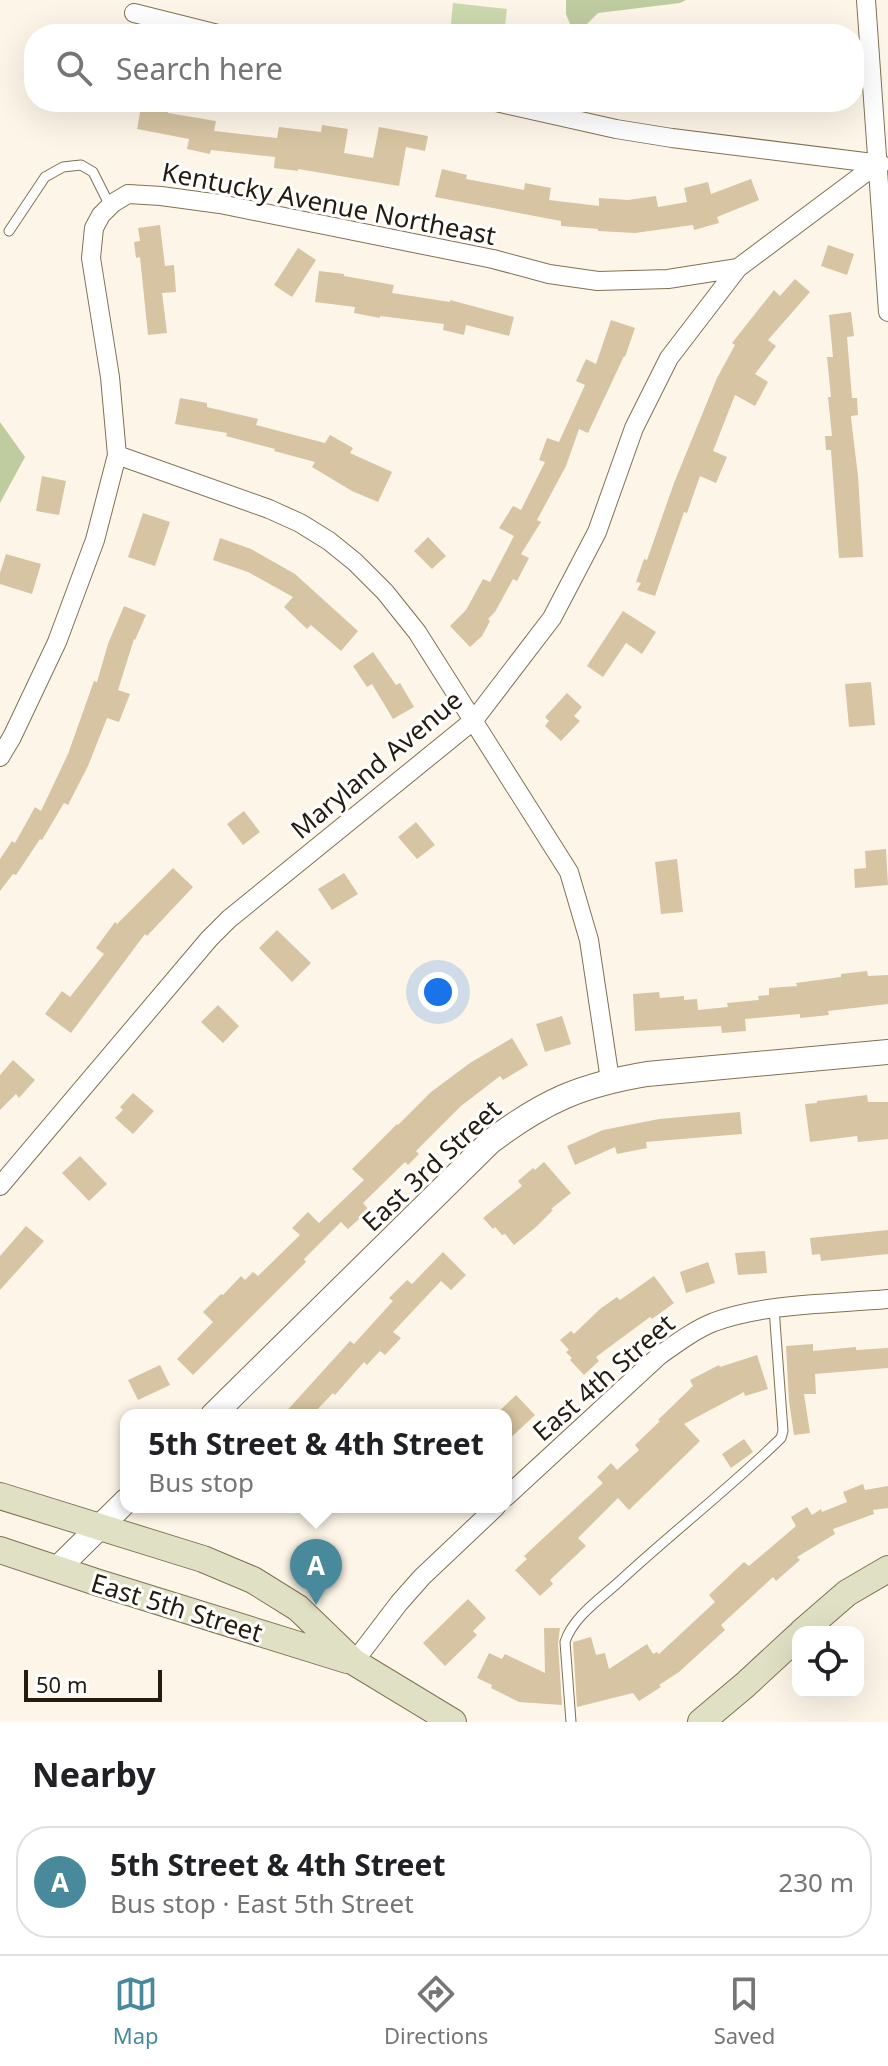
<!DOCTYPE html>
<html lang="en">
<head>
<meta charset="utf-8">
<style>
  body { margin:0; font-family:"Noto Sans",sans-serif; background:#f2f2f2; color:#202124 }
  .controls { position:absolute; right:24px; bottom:24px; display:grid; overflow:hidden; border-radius:16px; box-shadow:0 8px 32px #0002 }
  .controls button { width:72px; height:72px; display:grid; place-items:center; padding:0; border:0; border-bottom:2px solid #e0e0e0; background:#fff; color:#202124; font:40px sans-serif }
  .scale { position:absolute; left:24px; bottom:20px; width:138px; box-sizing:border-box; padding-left:8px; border:4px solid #231c0f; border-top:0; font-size:22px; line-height:28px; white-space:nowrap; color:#231c0f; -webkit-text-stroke:6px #fff; paint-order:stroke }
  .you { position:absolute; left:438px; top:992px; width:28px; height:28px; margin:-20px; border:6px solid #fff; border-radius:50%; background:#1a73e8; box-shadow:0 0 0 12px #1a73e833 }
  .badge { display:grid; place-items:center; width:52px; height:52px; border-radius:50%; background:#488a9c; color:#fff; font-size:26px; font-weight:700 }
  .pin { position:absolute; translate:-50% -66px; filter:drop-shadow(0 2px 4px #0008) }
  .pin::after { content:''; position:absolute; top:42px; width:28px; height:24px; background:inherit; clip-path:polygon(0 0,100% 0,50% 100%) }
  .popup { position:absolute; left:120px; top:1409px; width:392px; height:104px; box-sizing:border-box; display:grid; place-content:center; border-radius:16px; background:#fff; filter:drop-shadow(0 2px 6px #0005); font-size:26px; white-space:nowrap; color:#757577 }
  .popup b { font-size:30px; color:#202124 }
  .popup::after { content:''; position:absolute; left:50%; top:100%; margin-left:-16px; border:16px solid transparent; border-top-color:#fff }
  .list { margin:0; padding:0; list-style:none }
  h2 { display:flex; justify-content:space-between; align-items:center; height:104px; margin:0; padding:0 32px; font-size:34px }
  h2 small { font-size:26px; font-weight:400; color:#757577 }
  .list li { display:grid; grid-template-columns:52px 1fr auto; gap:24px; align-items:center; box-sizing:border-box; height:112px; margin:0 16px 16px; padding:0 16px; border:2px solid #e0e0e0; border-radius:32px }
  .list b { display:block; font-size:30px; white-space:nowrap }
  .list p { margin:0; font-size:26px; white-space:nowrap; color:#757577 }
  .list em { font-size:26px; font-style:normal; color:#757577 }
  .icon { flex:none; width:44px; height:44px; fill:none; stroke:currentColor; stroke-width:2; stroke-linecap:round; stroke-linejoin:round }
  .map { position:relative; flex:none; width:888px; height:1722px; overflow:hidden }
  .search { position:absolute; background:#fff; box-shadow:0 8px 32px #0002; left:24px; right:24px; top:24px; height:88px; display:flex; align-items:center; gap:20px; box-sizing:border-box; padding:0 28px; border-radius:32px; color:#757577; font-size:30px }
  .sheet { height:232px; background:#fff }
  nav { display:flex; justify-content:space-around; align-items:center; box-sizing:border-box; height:112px; border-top:2px solid #e0e0e0; background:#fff; font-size:22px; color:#757577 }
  nav a { display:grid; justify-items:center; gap:4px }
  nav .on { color:#488a9c }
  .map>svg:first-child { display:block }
</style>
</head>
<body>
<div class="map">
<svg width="888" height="1722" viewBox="0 0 888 1722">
  <rect width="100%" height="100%" fill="#fdf6e8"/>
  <path fill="#ccd9ae" d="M453 3 507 9 504 34H450Z"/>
  <path fill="#bfcc9f" d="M566 0H686L680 3 598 13 577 34H574L566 14Z
    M0 422 25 457 0 503Z"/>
  <path fill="#d6c4a2" d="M142 102H170L168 113 216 121 214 131 277 138 279 127 321 132 322 125 348 129 344 153 373 158 379 127 428 136 425 151 406 147 399 186 298 169V171L274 168 275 157 211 150 210 154 187 149 189 139 137 129Z
    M442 169 467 175 466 179 524 190 525 183 551 188 549 200 599 206V198L628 200 656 196 658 207 687 202 684 188 708 182 711 194 751 179 759 200 717 217 719 223 694 230 693 225 635 233 598 231V229L561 226V221L435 197Z
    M160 225 165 266 174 265 176 292 162 293 167 333 148 335 140 257 136 258 134 242 140 241 138 228Z
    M828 245 854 254 847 275 821 266Z
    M298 248 316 260 292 297 274 285Z
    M319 271 344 274V276L394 285 392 293 450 302V300L514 317 509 336 466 325 464 335 443 330 444 324 380 316V318L354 313 355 307 315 302Z
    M795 279 810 292 768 340 776 346 755 374 768 382 755 406 735 395 713 451 727 457 716 483 700 476 687 513 684 512 655 596 637 590 641 583 636 582 644 559 647 560 674 483 717 378 735 345 732 343 774 290 780 296Z
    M851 312 854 336 847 337 852 398H857L858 415 851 416V418L858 476 863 557 839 558 831 450H826L825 436H832L828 397H831L827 357H833L829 315Z
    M611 320 635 328 625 357 624 356 588 433 579 429 566 466 537 520 541 522 521 554 529 558 517 581 513 579 495 612 488 619 490 621 482 636 470 647 450 626 466 610 483 579 490 582 514 536 499 528 513 506 521 510 545 462 539 460 547 438 559 442 585 385 576 381 586 359 596 364Z
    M180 398 207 403V407L258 419 256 425 325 443 330 435 353 448 350 453 392 472 378 502 352 491 312 467 315 462 274 451 275 449 226 436 227 433 175 424Z
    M42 476 66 481 59 515 36 511Z
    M143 513 170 522 155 566 128 557Z
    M428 537 446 556 432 569 414 551Z
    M220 538 251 549 295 574 358 631 341 651 311 625 307 629 284 607 293 597 248 572 213 560Z
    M6 554 41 564 32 594 0 584V573Z
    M124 606 146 615 135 640 134 639 118 690 130 694 119 722 107 718 88 766 68 805 64 803 42 840 40 839 16 875 13 874 0 891V859L12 841 15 843 35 807 41 811 68 754 94 681 97 682 108 644Z
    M623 611 656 632 642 654 626 643 603 677 587 666Z
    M373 652 396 685 400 683 414 707 393 719 372 684 367 687 353 666Z
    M871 682 875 725 849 727 845 684Z
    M567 693 582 707 574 716 580 721 561 741 545 726 549 721 545 717Z
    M244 811 260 832 243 845 227 824Z
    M416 822 435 845 417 859 398 837Z
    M886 849 888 885 855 888 854 869 866 868 865 851Z
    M677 859 683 912 661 914 655 862Z
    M173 868 193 887 147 936 145 934 71 1033 45 1014 62 991 70 997 104 954 96 948 115 922 117 924Z
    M344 873 358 894 332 910 318 889Z
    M277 930 311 963 292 982 259 948Z
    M867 971 868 976 888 975V1004L828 1011 829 1015 800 1018V1014L745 1019 746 1031 722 1033 721 1026 635 1031 633 994 659 992 660 998 684 996V1000L697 999 698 1010 728 1007 727 1003 759 1000 758 996 769 995V988L797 986 796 983 841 977V974Z
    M218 1005 239 1026 223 1043 201 1022Z
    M562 1016 571 1044 545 1052 536 1024Z
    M512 1038 528 1065 503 1080 500 1076 461 1106 416 1151 419 1154 408 1165 405 1162 363 1203 369 1210 348 1229 341 1222 304 1259 306 1262 193 1375 177 1359 213 1322 203 1312 221 1294 223 1295 241 1276 245 1280 253 1272 258 1276 300 1235 292 1228 308 1212 319 1223 364 1180 352 1169 397 1124 398 1125 431 1092 470 1063Z
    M13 1060 35 1080 19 1098 16 1094 0 1110V1075Z
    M133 1093 154 1111 133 1134 115 1118 123 1110 120 1107Z
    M867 1095 868 1102H888V1139L858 1142 857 1136 810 1142 805 1104 817 1103V1101Z
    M740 1112 742 1134 646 1142 647 1148 617 1154 615 1147 575 1165 567 1146 603 1130 659 1119Z
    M80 1156 107 1184 89 1201 62 1173Z
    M544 1162 571 1193 551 1209 553 1210 536 1227 514 1245 505 1234 502 1235 495 1227 493 1229 483 1218 522 1186 518 1181 533 1168 535 1170Z
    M26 1226 44 1241 0 1290V1256Z
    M888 1230V1254L821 1261 820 1254 812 1255 810 1238Z
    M765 1251 767 1273 738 1275 735 1253Z
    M443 1252 466 1275 451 1290 441 1281 393 1332 401 1338 385 1355 380 1351 367 1365 364 1362 335 1395 333 1393 312 1415H283L350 1341 354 1344 393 1301 389 1298 407 1280 412 1284Z
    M708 1262 715 1283 686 1293 680 1272Z
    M654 1276 674 1303 652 1319 650 1317 596 1357 599 1361 584 1375 570 1360 572 1358 566 1352 569 1350 560 1340 571 1331 574 1334 600 1309 617 1297 620 1300Z
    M813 1344V1351L856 1347V1350L888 1348V1368L815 1374 816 1394H804L810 1433 794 1435 789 1401 786 1346Z
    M757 1355 768 1389 745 1396 744 1392 684 1424 700 1441 629 1510 618 1498 578 1538 586 1546 550 1580 553 1584 540 1596 515 1570 527 1559 524 1556 603 1483 597 1477 611 1463 617 1470 639 1450 635 1445 660 1421 658 1420 693 1386 690 1380 719 1365 720 1367Z
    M160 1365 170 1385 138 1400 128 1380Z
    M516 1395 535 1415 506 1442V1415H495Z
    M744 1439 753 1452 731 1468 722 1454Z
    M863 1484 865 1490 888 1486V1508L873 1510 874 1514 833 1529 835 1534 797 1557 800 1560 776 1581 773 1577 721 1625 725 1630 679 1672 659 1685 661 1687 639 1701 633 1693 577 1707 573 1642 591 1637 596 1655 605 1653 609 1669 647 1644 653 1654 657 1652 659 1654 715 1602 709 1595 744 1562 749 1566 796 1526 791 1517 807 1507 812 1515 821 1509 822 1512 847 1502 843 1492Z
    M468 1599 486 1618 473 1631 477 1635 445 1666 423 1643Z
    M544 1628H560L558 1643 562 1705 519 1702 491 1688 492 1685 477 1678 489 1653 502 1659 505 1654 545 1673Z"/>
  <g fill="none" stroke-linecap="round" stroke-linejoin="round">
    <g stroke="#817152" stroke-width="11">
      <path id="service" d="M9 231 45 177 63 167 81 165 93 172 110 206
        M571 1722 565 1642C573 1616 603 1597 622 1579 674 1531 731 1487 781 1438L783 1431 774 1308"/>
    </g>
    <g stroke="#817152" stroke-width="20">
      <path id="minor" d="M866 0 888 312
        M134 13 218 34
        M496 102 616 129 672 138 881 164
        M117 455 269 509 300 523 329 541 355 562 385 592 417 632 569 872 589 940 610 1080
        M0 757 12 737 57 642 95 540 117 455 110 377 91 258 94 228 101 215 113 203 128 194 161 196 220 204 493 259 549 274 598 281 668 279 738 268
        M0 1186 209 939 229 919 474 720 552 618 597 532 634 428 669 358 738 268 877 164
        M506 1497 660 1355C677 1343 694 1330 714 1322 765 1303 833 1304 888 1299
        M354 1662 399 1603 422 1577 496 1507"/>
    </g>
    <g stroke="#817152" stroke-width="26">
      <path id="tertiary" d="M213 1415 490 1142C544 1101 581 1085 647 1074L888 1052
        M57 1569 126 1501"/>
    </g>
    <g stroke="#817152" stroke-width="28">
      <path id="secondary" d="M0 1496 203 1559 253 1580 298 1608 354 1662 453 1722
        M0 1550 96 1582 347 1660
        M802 1632 847 1593 888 1569
        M701 1722 745 1685 798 1636"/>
    </g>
    <use href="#service" stroke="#fff" stroke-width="9"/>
    <use href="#minor" stroke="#fff" stroke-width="18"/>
    <use href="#tertiary" stroke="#fff" stroke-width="24"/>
    <use href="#secondary" stroke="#e0e1c4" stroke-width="26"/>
  </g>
  <g text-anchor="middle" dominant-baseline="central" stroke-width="6" stroke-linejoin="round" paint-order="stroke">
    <g font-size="26" fill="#231c0f" stroke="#fff">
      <text transform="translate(329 203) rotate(11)">Kentucky Avenue Northeast</text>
      <text transform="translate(376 764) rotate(-40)">Maryland Avenue</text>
      <text transform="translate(431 1165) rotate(-43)">East 3rd Street</text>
      <text transform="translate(603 1377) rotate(-41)">East 4th Street</text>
      <text transform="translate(177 1607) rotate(17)">East 5th Street</text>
    </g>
  </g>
</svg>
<div class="controls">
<button><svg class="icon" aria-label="locate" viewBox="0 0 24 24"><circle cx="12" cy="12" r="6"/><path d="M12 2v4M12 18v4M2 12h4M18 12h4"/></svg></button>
</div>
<div class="scale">50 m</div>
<div class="you"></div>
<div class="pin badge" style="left:316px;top:1605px">A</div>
<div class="popup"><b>5th Street &amp; 4th Street</b>Bus stop</div>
<div class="search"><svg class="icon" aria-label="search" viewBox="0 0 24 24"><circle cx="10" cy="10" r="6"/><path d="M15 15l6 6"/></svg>Search here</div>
</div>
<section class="sheet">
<h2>Nearby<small></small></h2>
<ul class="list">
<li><span class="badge">A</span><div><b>5th Street &amp; 4th Street</b><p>Bus stop · East 5th Street</p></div><em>230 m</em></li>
</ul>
</section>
<nav>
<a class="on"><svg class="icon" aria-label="map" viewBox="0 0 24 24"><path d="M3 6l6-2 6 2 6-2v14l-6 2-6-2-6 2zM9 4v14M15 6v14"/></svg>Map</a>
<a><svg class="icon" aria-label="directions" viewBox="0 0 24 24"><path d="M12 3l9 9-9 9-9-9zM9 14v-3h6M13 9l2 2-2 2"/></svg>Directions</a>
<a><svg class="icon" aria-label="saved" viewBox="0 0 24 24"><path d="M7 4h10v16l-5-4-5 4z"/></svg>Saved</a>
</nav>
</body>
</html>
